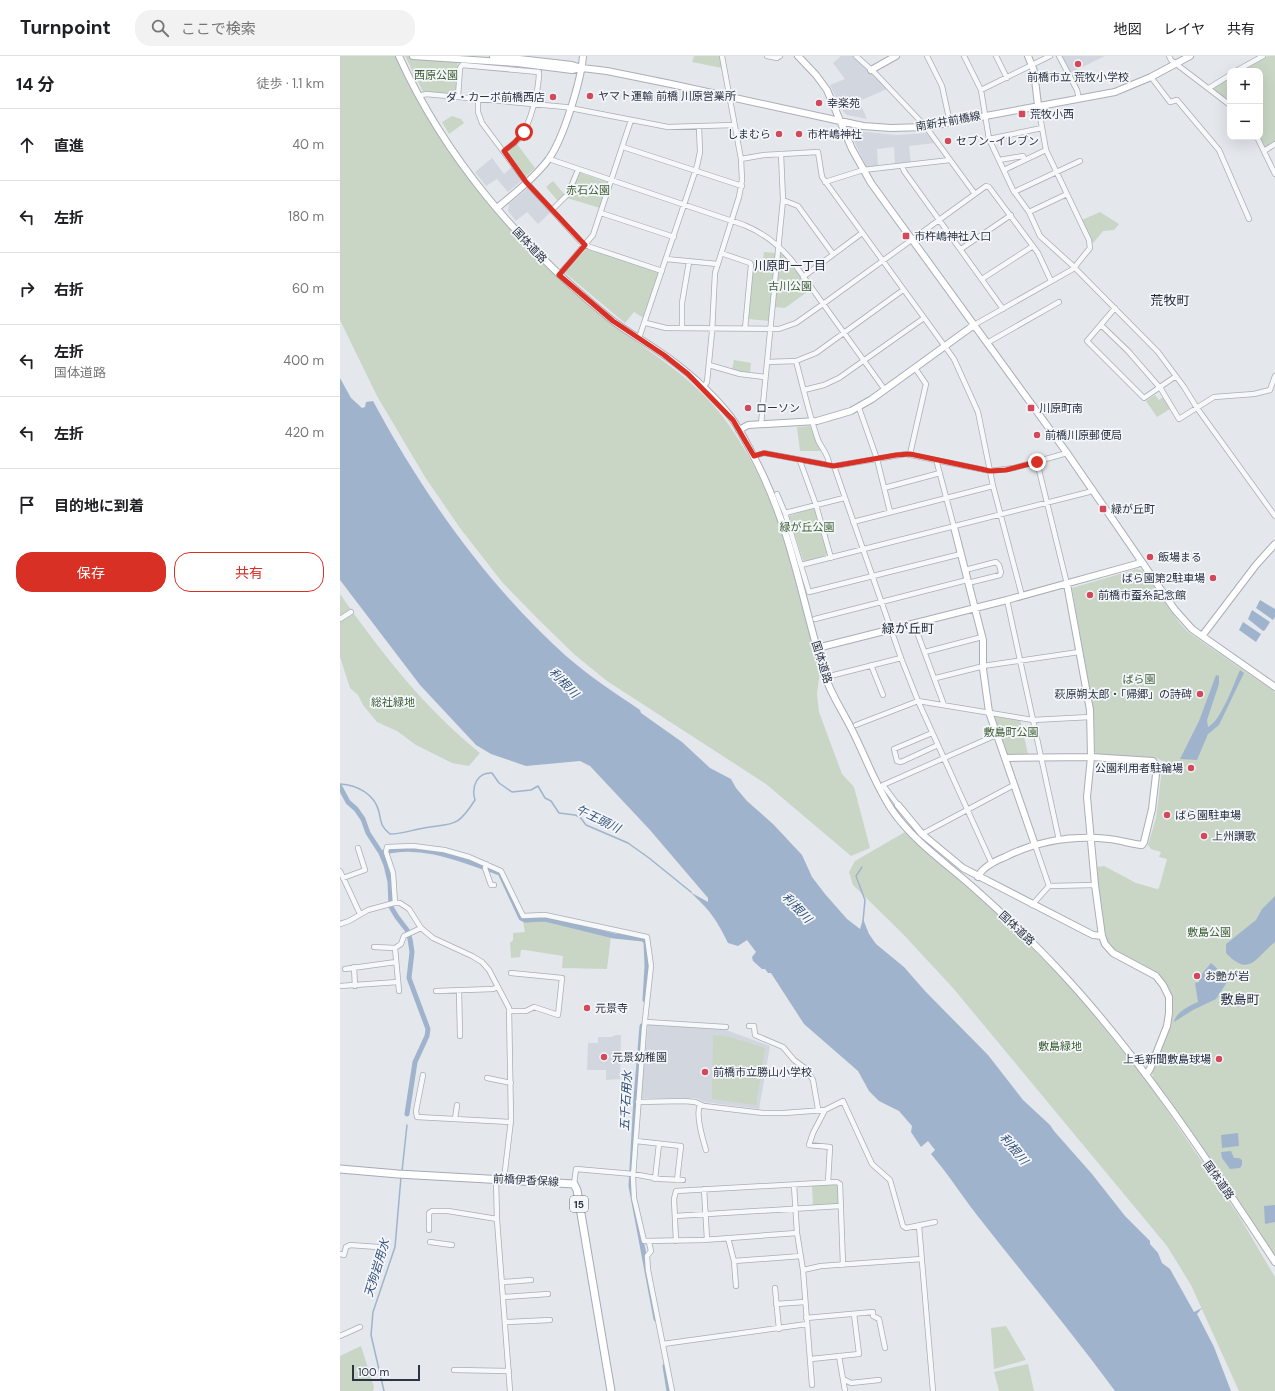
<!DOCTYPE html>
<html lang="ja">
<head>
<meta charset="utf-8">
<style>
  body { margin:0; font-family:"DM Sans","Noto Sans JP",sans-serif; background:#f2f2f2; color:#202124 }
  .controls { position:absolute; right:12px; top:12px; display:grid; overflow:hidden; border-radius:8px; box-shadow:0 4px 16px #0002 }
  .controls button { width:36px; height:36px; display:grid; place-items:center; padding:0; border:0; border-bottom:1px solid #e0e0e0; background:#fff; color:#202124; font:20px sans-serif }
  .scale { position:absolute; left:12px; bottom:10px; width:68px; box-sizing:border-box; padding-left:4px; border:2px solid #2b3445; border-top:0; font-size:11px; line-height:14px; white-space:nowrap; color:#2b3445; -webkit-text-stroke:3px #f4f6f9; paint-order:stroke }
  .stop { position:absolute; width:12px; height:12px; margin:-9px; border:3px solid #d93025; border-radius:50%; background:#fff }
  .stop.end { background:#d93025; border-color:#fff; box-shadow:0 1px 4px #0008 }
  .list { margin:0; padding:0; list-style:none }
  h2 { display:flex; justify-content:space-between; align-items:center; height:52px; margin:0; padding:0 16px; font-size:17px }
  h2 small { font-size:13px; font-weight:400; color:#757577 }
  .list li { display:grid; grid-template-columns:26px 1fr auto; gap:12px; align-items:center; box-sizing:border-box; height:72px; padding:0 16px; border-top:1px solid #e0e0e0 }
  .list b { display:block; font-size:15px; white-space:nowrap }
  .list p { margin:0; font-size:13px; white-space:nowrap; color:#757577 }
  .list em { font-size:13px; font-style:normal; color:#757577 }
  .actions { display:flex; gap:8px; padding:12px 16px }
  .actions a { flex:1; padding:9px 0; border:1px solid #d93025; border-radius:16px; text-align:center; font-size:14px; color:#d93025 }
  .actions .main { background:#d93025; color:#fff }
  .icon { flex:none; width:22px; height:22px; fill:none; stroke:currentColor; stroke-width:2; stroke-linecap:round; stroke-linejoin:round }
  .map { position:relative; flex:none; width:935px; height:1335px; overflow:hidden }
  header { display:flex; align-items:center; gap:24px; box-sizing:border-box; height:56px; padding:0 20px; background:#fff; border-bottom:1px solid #e0e0e0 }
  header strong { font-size:19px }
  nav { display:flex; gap:22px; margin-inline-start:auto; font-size:14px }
  .search { width:280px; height:36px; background:#f2f2f2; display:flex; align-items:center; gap:10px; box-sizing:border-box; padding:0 14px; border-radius:16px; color:#757577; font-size:15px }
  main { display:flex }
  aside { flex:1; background:#fff }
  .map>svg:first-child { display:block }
</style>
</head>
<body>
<header>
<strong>Turnpoint</strong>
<div class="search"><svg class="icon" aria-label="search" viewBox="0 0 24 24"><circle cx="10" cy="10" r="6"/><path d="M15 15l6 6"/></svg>ここで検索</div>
<nav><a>地図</a><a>レイヤ</a><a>共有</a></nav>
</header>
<main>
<aside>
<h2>14 分<small>徒歩 · 1.1 km</small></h2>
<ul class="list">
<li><svg class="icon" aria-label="ahead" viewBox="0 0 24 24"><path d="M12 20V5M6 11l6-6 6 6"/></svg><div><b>直進</b></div><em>40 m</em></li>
<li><svg class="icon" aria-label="left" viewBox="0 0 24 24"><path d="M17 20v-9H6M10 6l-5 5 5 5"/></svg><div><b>左折</b></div><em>180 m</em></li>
<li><svg class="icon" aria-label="right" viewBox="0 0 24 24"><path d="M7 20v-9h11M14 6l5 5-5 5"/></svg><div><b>右折</b></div><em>60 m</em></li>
<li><svg class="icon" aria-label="left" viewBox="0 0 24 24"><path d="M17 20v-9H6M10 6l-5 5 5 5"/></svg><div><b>左折</b><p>国体道路</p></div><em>400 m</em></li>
<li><svg class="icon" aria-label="left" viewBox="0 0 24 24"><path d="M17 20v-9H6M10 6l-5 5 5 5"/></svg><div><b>左折</b></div><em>420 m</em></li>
<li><svg class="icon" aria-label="arrive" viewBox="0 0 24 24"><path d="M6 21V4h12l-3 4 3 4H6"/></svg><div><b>目的地に到着</b></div></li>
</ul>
<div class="actions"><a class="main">保存</a><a>共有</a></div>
</aside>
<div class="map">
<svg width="935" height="1335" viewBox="0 0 935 1335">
  <rect width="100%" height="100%" fill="#e4e7ec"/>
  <path fill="#d2d6de" d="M501 0H513L547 33 519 45 527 63 507 59 502 54 490 29 505 23 493 7Z
    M722 0H765L732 16H730Z
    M516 75 556 79 586 77 595 87 569 90 571 107 555 109 554 91 537 93 538 111 527 112 511 79Z
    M152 102 164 118 172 111 182 124 168 136 157 123 146 130 135 116Z
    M189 131 211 156 198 168 187 156 176 165 168 155 169 148Z
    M308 968 383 973 430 990 419 1053 364 1046 355 1042H301Z
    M276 979H281L280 1023 266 1024V1014H247L248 987H258V981H271Z"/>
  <path fill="#c9d6c5" d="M0 0H55C101 101 174 188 259 258 301 292 350 317 383 361 438 434 459 528 480 615L477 638 479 656 502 718 514 731 530 792 511 800 426 728 267 625 235 599 198 563 162 526 120 472 85 421 37 340 0 264Z
    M65 0H118L116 37 114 39 83 36Z
    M354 0H380L382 12 352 6Z
    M928 0H935V86L925 91 919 81 920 15H901Z
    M890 21V46L873 33 874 30Z
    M112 60 121 63 124 67 109 78 102 66Z
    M177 88 195 112 185 121 167 97Z
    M240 117 267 126 268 128 260 152 227 142Z
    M213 125 225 139 218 145 206 131Z
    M760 156 779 168 774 174 763 175 754 186 752 187 742 164Z
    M247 192 318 216 319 219 305 263 294 256 285 267 224 216Z
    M424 196 436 197 429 265 408 263 414 203 423 204Z
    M444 198 470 234 445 252 434 251 440 199Z
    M394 304 411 307 410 317 392 314Z
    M815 339 819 344 823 341 830 353 817 361 806 345Z
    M470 370 481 395H460L457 371Z
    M473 452 475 453 487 498 486 500 465 506 463 504 449 460Z
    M797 513 803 515 838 565 848 576 935 636V1200L814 1024 812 1017C824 983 851 940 812 914 800 906 786 901 773 894 758 878 759 832 757 811L764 810 796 827 817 833 819 832 827 803 819 801 821 796 811 793 808 789 816 762 823 705 816 702 757 698 755 696 753 653 732 532Z
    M0 538C40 595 85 653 140 697L129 710 112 707 76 689 57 675 37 666 23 649 18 639 10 632 0 601Z
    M654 659 680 663 688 698H666L652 661Z
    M565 776 665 864 737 938 809 1028 899 1160 935 1221V1335H899L851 1229 827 1190 613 932 562 877 513 829 509 816 515 805Z
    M205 863 271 880 267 913 222 912 223 900 185 894H181L180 901 171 902 170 887 173 884V877L185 876 183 865Z
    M373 979 390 981 425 992 416 1049 372 1043Z
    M496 1127 498 1129 499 1147 496 1149 473 1150 472 1129Z
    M666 1270 686 1304 654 1313 651 1272Z
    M21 1290 34 1331 33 1335H0V1300Z
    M688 1308 694 1335H659L654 1316Z"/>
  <path fill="#9fb4cc" d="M0 322 11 342 22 352 25 351 26 346 33 345C83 438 147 529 226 600 249 620 275 637 300 654L301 657 342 686 370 712 391 723 396 732 407 745 433 768 462 799 472 821 485 838 507 863 520 873 523 863 529 878 536 888 564 911 585 935 648 999 683 1044 710 1069 714 1075 752 1118 785 1160 810 1185V1188L818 1197 822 1207 830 1213 854 1256 862 1252 857 1258 874 1291 891 1335H775C733 1278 688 1224 644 1168 625 1145 610 1120 591 1098L595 1094 588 1085 581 1091 571 1076 572 1070 559 1055 539 1045 529 1035 518 1015 464 968 431 917H428L425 913H422L413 905 412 901 416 896 407 884 398 890 388 887C377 864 369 853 350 836L368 846V842L310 774 250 710 240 705 186 710 151 698 136 689 80 629 0 524Z
    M920 544 935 553V561L933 564 916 552Z
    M912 554 930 566 925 574 923 575 908 563Z
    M903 566 921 578 916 586 899 574Z
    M900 614 904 617 879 669 868 678 857 704 840 703 859 665 876 619 879 620V628L867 664 868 671C881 665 894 627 900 614Z
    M935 840V886C915 902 910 922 886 897V888L916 864 922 853Z
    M871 907 889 923 876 943 853 954 834 966C836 956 849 950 858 946L855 927 859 926 861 919Z
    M898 1077 899 1090 882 1092 881 1079Z
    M891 1095 894 1102H899L902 1104V1109L900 1112 890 1113 882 1102 881 1096Z
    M935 1149V1166L925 1168 924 1150Z"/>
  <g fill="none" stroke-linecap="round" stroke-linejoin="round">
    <path stroke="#9fb4cc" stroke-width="1.5" d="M0 728C17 729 35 738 39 756 41 766 41 771 50 778 62 778 72 774 84 772 114 767 117 772 135 744 131 731 137 716 152 717L159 727 172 736 191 734 198 730 205 742 211 745 219 757 235 759 240 761 246 769 288 787 309 802 351 836
      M522 811 516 820 525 844 523 865
      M62 1115 67 1069
      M44 1335 31 1279 33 1256 55 1191 61 1121"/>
    <path stroke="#9fb4cc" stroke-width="5" d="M0 731 8 746 16 753 23 763 28 777 41 797 46 809 50 826 51 851 57 861 67 874 70 883 72 896 69 922 88 973 87 980 75 1006 67 1058
      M41 797C81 785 122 804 160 817L181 862 185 864 205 863 274 880 303 883 306 886 307 910 305 944
      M302 970 296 1042 291 1130 316 1263
      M325 1310 329 1335"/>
    <g stroke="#a9aeb7" stroke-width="6">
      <path id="street" d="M427 0 437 2 440 0
        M516 0 535 17 586 71 635 138
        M587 0 602 30 610 67
        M624 0 641 34 649 83 673 134 689 156 700 180 732 209 818 296 844 331 857 352 935 460
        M656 0 667 22
        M719 0 737 34 739 43
        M829 0 831 4 890 49
        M896 15 923 0
        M811 21 830 46 837 44 879 94 909 163
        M869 32 890 19
        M641 34 710 0
        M79 40 86 38 225 51 328 71 394 69
        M118 41 120 12 122 9 199 16C199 32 191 68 180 81 176 87 169 91 164 95
        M138 43V56L142 67 186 126 241 186 250 191 322 215
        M917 81 935 118
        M649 83 702 72
        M283 91 402 130
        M924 95 935 88
        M209 103 404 169C424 177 439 189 453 206L545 334
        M401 103 424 99 478 96 482 121 614 303 638 356 653 430 682 540
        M659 104 683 100 685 104
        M562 110 564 115 663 253
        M664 114 706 94
        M485 126 523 114 610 104
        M674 136 740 105
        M443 144 458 150 493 198
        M212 154 228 138 238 114
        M689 156 727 138
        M261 157 334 181
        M621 193 671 159
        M381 197 410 207 411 209 405 273
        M326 203 377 208
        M219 219 253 179 291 64
        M463 221 522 177
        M642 223 693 190
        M775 252 747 285 804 342 836 320
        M306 267 326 272 439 273 456 267 483 248 646 130 649 131 698 197 711 225
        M634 269 733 213 750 192 749 184 706 94 698 49
        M761 269 788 295 821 333 839 363 874 341 914 338 930 334 935 320
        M342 272V247L349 206
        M299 282 357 110 360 96 359 71
        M647 287 719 246
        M456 305C463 331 469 358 478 384 481 391 490 401 489 409
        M427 306 456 305 476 297 563 234
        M369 309 400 318 425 321
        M363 332 367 326 372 276 375 217 399 141 402 124 401 103 382 0
        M464 334 484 329 499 322 584 262
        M519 352 537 403 550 456
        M421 368 443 144 441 98
        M570 398 586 328 575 312
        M414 400 424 397 494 410 566 398 650 415 674 412 727 397
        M598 404 597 407 614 471
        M460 405 476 449 491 502
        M697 406 727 528
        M494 410 561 602 578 645 652 808
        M544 432 600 417
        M437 438 445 457 469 536 621 498
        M445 457 504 442
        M513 466 653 430
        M461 509 749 436 753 433
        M625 514 656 506 659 509 661 516 660 519 628 527
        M667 544 719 784
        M0 563 11 556
        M475 563 627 524
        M574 568 604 649
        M585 596 642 581
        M531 609 543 639
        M643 610 739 596
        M490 620 561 602
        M596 622 640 611
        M516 669 578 645 693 664 750 661
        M592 677 554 693 557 705 561 706 598 689
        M558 749 543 729 654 680
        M582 778 672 730
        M695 789 709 830
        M146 808 145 812 151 829H154
        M0 815 20 858
        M3 822 25 814 18 792
        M55 847 53 817 46 796 47 791 73 790 104 794 129 801 161 815 183 860 205 859 307 881 311 910 304 973 293 1121 294 1142 304 1185 363 1184 457 1177
        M692 849 709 830 755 829
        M0 868 9 865 28 854 54 847H60L69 853 81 872 93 882 132 900 142 906 149 914 169 952 171 1064 164 1123
        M34 891 55 892
        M14 911 15 930
        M5 913 56 906
        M0 930 58 926
        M59 935 55 892 61 888 64 880 81 872
        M96 935 153 933 158 931
        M119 935 120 980
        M169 955H186L194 951 218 959 222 922 171 917
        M306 966 386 971
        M409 970H414L415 979 417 980 443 991 454 1004 466 1013 473 1024 478 1053
        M83 1019 76 1055 77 1061 171 1066
        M147 1022 171 1027
        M298 1046 344 1045 355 1046 364 1050 423 1057H444L485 1054 503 1045 532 1108 550 1124 563 1170 566 1172 595 1166
        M360 1049C355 1059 363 1084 366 1094
        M485 1054 473 1077 469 1089 490 1091 488 1126
        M115 1063 117 1049
        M296 1085 341 1090 337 1124
        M156 1123 157 1164 170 1335
        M315 1123 319 1088
        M234 1128 236 1113 293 1118 320 1123 343 1124
        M454 1129 457 1177 463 1214 472 1329
        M364 1133 367 1183
        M335 1160 500 1150
        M579 1170 593 1335
        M89 1174V1157L92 1155H108L157 1163
        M388 1182 394 1205 461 1200
        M336 1185 334 1143 336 1135 497 1126 500 1128 503 1209
        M90 1186 112 1189
        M309 1186 311 1195 307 1200 308 1214 332 1335
        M0 1198 4 1199 6 1191 10 1189 38 1191
        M394 1205 396 1230
        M463 1214 481 1210 582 1203
        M163 1226 191 1224
        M435 1232 439 1273
        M164 1241 208 1238
        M436 1248 465 1246
        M466 1262 533 1256V1260L539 1263 545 1292
        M166 1266 210 1264
        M0 1280 20 1271
        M323 1288 467 1268
        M499 1300 505 1335
        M471 1303 519 1298 514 1258
        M114 1314 169 1315
        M503 1323 511 1327 539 1324"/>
    </g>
    <g stroke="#a9aeb7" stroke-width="8">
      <path id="secondary" d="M59 0C105 102 181 190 267 260 282 273 301 283 317 294 344 312 371 336 391 361 401 375 409 391 417 407 452 476 462 545 484 617 490 637 502 654 511 672 525 699 535 729 552 754 574 786 606 807 635 833 663 858 691 884 717 912 799 999 869 1106 935 1206
        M73 0 177 7 232 14 240 12
        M153 0 232 9 242 12 267 15 331 28 523 70 551 72 586 71 775 36 811 21 850 0
        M458 0 476 19 487 34 512 93 531 127 727 397 835 554 852 573 935 631
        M688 0 694 15 698 49
        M531 14 556 0
        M157 152C175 137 194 122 208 104 223 84 241 25 243 0
        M399 374 408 369 477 365 511 355 532 343 634 269
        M614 471 643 584V613L649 656 695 789
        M727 528 750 654 751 701 747 741 755 829 762 880 765 888 773 897 816 920 823 929 829 941V957L827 970 810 1013 806 1019
        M862 580 916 509 935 488
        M477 592 667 544 797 508 801 505
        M558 749 582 778 623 812 753 879 762 880
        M638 821C642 811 655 805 665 801 697 785 732 779 769 783 780 784 791 788 802 789L804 786 812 753 817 710 813 705 751 701 665 702"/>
    </g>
    <g stroke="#a3abb8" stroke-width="9">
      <path id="primary" d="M0 1113 58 1118 234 1128 237 1134 271 1335"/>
    </g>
    <use href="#street" stroke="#f7f8fa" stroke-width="4.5"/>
    <use href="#secondary" stroke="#fff" stroke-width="6"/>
    <use href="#primary" stroke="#fff" stroke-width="7"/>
  </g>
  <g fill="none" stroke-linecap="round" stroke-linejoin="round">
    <path stroke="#d93025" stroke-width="5" d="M184 76 174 87 164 95 186 126 245 189 219 219 273 265 324 299 348 318 393 364 414 400 424 397 494 410 556 399 570 398 650 415 666 414 697 406"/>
  </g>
  <g fill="#d1495b" stroke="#f4f6f9" stroke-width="1.5">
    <circle cx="738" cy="8" r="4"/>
    <circle cx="250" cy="40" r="4"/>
    <circle cx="213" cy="41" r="4"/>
    <circle cx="479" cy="47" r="4"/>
    <rect x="678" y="54" width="8" height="8" rx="2"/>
    <circle cx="439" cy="78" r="4"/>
    <circle cx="459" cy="78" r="4"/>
    <circle cx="608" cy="85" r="4"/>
    <rect x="562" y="176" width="8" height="8" rx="2"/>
    <circle cx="408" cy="352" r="4"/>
    <rect x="687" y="348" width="8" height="8" rx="2"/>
    <circle cx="697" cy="379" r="4"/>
    <rect x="759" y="449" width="8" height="8" rx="2"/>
    <circle cx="810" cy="501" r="4"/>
    <circle cx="873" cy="522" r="4"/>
    <circle cx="750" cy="539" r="4"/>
    <circle cx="860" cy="638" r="4"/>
    <circle cx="851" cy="712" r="4"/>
    <circle cx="827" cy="759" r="4"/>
    <circle cx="864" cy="780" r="4"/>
    <circle cx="857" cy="920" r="4"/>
    <circle cx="247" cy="952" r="4"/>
    <circle cx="264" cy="1001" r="4"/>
    <circle cx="879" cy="1003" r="4"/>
    <circle cx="365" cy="1016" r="4"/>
  </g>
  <g text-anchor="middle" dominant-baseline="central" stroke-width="3.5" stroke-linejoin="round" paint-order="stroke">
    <rect fill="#f4f6f9" stroke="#676e7b" stroke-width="1" x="230" y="1140" width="18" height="16" rx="3"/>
    <g font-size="10" font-weight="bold" fill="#2b3445">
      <text x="239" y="1148">15</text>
    </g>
    <g font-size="11" fill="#3f6138" stroke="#f4f6f9">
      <text x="96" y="19">西原公園</text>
      <text x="248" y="134">赤石公園</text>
      <text x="450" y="230">古川公園</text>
      <text x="467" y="471">緑が丘公園</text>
      <text x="799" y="623">ばら園</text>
      <text x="53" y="646">総社緑地</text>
      <text x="671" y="676">敷島町公園</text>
      <text x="869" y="876">敷島公園</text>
      <text x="720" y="990">敷島緑地</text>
    </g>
    <g font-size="11" fill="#2b3445" stroke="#f4f6f9" text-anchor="start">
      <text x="738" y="21" text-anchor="middle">前橋市立 荒牧小学校</text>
      <text x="258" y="40">ヤマト運輸 前橋 川原営業所</text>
      <text x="205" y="41" text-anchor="end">ダ・カーポ前橋西店</text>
      <text x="487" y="47">幸楽苑</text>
      <text x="690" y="58">荒牧小西</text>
      <text x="431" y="78" text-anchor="end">しまむら</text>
      <text x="467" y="78">市杵嶋神社</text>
      <text x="616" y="85">セブン-イレブン</text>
      <text x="574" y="180">市杵嶋神社入口</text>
      <text x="416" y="352">ローソン</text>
      <text x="699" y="352">川原町南</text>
      <text x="705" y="379">前橋川原郵便局</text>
      <text x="771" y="453">緑が丘町</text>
      <text x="818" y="501">飯場まる</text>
      <text x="865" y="522" text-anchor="end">ばら園第2駐車場</text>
      <text x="758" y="539">前橋市蚕糸記念館</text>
      <text x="852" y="638" text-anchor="end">萩原朔太郎・「帰郷」の詩碑</text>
      <text x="843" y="712" text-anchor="end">公園利用者駐輪場</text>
      <text x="835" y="759">ばら園駐車場</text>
      <text x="872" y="780">上州讃歌</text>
      <text x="865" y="920">お艶が岩</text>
      <text x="255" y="952">元景寺</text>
      <text x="272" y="1001">元景幼稚園</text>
      <text x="871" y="1003" text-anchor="end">上毛新聞敷島球場</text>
      <text x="373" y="1016">前橋市立勝山小学校</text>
    </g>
    <g font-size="11" fill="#2b3445" stroke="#f4f6f9">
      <text transform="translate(608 65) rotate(-10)">南新井前橋線</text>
      <text transform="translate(190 189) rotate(47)">国体道路</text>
      <text transform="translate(482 606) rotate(73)">国体道路</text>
      <text transform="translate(677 872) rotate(43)">国体道路</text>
      <text transform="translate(186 1124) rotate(3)">前橋伊香保線</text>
      <text transform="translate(879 1124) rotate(55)">国体道路</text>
    </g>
    <g font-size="12" fill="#1d2536" stroke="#f4f6f9">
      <text x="450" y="210">川原町一丁目</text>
    </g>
    <g font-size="12" font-style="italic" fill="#34527a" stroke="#f4f6f9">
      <text transform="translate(224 627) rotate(46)">利根川</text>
      <text transform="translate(258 763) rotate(26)">午王頭川</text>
      <text transform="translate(457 852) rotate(46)">利根川</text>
      <text transform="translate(286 1045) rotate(-87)">五千石用水</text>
      <text transform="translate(674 1093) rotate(50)">利根川</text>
      <text transform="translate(37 1212) rotate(-73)">天狗岩用水</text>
    </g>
    <g font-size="13" fill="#1d2536" stroke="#f4f6f9">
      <text x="830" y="244">荒牧町</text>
      <text x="568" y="572">緑が丘町</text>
      <text x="900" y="943">敷島町</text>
    </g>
  </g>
</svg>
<div class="controls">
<button>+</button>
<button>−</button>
</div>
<div class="scale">100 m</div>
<div class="stop" style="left:184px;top:76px"></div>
<div class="stop end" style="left:697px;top:406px"></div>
</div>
</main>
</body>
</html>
